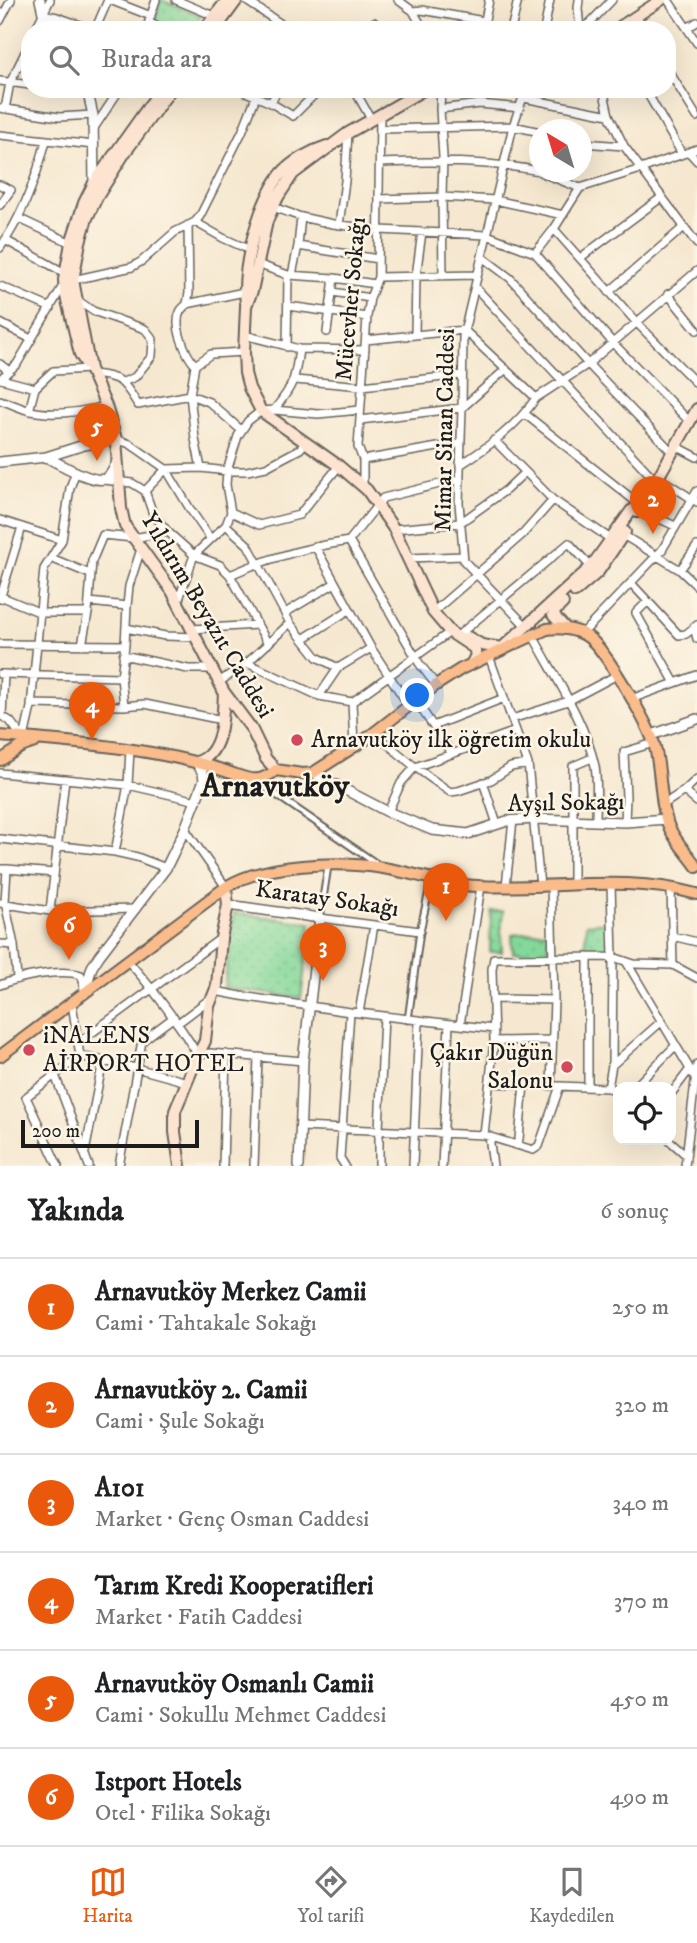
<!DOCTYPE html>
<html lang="tr">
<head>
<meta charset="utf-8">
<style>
  body { margin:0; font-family:"IM FELL DW Pica",serif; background:#f6f6f6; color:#202124 }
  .controls { position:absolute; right:21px; bottom:21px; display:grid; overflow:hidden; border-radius:14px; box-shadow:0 7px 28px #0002 }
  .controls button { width:63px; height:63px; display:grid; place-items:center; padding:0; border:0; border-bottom:2px solid #e0e0e0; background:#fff; color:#202124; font:35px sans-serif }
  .compass { position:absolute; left:529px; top:119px; width:63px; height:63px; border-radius:50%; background:#fff; box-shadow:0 7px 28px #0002; rotate:322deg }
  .scale { position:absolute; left:21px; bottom:18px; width:178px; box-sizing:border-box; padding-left:7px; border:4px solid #1c1c1c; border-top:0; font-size:19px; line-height:24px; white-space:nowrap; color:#1c1c1c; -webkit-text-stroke:5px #fcf5e5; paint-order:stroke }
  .you { position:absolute; left:418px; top:696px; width:24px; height:24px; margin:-18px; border:5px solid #fff; border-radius:50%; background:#1a73e8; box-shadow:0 0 0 10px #1a73e833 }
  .badge { display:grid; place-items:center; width:46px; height:46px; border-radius:50%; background:#ea580c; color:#fff; font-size:23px; font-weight:700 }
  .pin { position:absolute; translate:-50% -58px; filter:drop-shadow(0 2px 4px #0008) }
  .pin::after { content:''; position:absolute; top:37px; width:24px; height:21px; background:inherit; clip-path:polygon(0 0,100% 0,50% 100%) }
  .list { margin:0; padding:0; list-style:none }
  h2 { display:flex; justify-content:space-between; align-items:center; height:91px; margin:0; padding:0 28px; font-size:30px }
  h2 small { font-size:23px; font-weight:400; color:#757577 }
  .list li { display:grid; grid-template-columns:46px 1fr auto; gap:21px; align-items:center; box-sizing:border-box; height:98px; padding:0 28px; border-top:2px solid #e0e0e0 }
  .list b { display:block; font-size:26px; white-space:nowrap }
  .list p { margin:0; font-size:23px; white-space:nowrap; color:#757577 }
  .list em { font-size:23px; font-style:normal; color:#757577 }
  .icon { flex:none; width:38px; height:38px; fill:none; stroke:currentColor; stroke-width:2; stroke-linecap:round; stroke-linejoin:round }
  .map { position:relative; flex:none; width:697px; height:1166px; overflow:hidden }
  .search { position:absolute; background:#fff; box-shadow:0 7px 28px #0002; left:21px; right:21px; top:21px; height:77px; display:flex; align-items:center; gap:18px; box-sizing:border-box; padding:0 24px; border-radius:28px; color:#757577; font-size:26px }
  .sheet { height:679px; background:#fff }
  nav { display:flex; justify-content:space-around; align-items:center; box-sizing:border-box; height:98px; border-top:2px solid #e0e0e0; background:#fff; font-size:19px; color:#757577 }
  nav a { display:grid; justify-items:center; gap:4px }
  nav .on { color:#ea580c }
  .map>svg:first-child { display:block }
</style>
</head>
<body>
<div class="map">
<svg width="697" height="1166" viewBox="0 0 697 1166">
  <defs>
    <pattern id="grass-dots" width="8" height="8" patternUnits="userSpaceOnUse" patternTransform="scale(1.75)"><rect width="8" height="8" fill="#84d89a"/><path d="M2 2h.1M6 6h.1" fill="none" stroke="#71b984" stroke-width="1.8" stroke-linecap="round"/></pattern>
  </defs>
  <rect width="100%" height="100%" fill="#fcf5e5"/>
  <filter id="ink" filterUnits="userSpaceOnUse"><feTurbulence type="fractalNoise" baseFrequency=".0143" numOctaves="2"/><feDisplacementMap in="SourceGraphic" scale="14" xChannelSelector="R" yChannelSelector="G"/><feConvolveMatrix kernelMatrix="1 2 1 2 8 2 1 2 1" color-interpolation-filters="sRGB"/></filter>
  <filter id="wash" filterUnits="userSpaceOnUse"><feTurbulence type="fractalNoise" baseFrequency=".00686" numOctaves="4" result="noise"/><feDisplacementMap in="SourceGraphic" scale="28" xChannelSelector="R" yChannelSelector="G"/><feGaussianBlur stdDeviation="1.57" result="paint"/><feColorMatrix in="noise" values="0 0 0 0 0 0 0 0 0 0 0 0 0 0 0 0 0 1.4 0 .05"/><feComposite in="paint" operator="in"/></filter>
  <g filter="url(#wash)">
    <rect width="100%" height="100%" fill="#f6e8d0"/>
    <path fill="url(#grass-dots)" stroke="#507a5b" stroke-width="2" d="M161 0 201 15 194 29 185 24 181 30H172L155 20Z
      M491 911H503L501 932 502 952H490Z
      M234 913 311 923 301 998 224 988Z
      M609 922V950L581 951 585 947 586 924Z
      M548 931V948L546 952 513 953 512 934Z"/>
  </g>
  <g filter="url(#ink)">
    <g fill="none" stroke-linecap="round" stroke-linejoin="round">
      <g stroke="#68635b" stroke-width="9">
        <path id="pedestrian" d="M256 781 377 864
          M320 918 328 866
          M408 1020 420 931 432 878"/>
      </g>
      <g stroke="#68635b" stroke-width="10">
        <path id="minor" d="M110 0 151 16
          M176 0 214 16
          M245 0 290 30
          M398 0 413 11 422 10 484 21
          M579 0 578 8 580 30
          M668 0 697 43
          M413 11 424 30
          M43 14 57 17 95 30
          M636 15 644 30
          M0 21 11 0
          M149 22 162 30
          M687 28 697 22
          M35 30 50 0
          M95 30 108 0
          M146 30 156 0
          M367 30 374 22
          M483 30 489 0
          M511 30 518 0
          M544 30 550 0
          M583 30 612 0
          M667 68 697 117
          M0 81 30 85
          M65 89 88 92
          M239 89 271 103 293 116 320 89
          M354 89 371 119
          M441 89 440 109 443 157 442 197 443 276
          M526 89 513 126 463 336 462 408 459 503 464 561 527 627
          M603 89 609 115 624 146 697 244
          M645 89 682 154
          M524 98 609 115
          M271 103 278 89
          M0 108 59 117 93 115
          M5 109 10 83 30 42
          M440 109 480 104 520 108
          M94 128 120 89
          M381 129 513 126 540 132
          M0 135 94 145
          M582 143 624 146
          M689 152 697 161
          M380 163C434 161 486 161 540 171
          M540 172 580 188
          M0 185 11 190 0 205
          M379 199 442 197 495 200 563 215
          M273 207 301 217 333 224 379 230 487 235 535 253 613 343 690 422
          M18 218 71 243
          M195 222 223 238 250 250
          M188 225 189 293 187 304C184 307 181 309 180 312 173 326 186 355 195 365
          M339 225 345 181 348 133
          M554 229 637 323 697 384
          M5 240 65 273
          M298 246 378 259
          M0 248C23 216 36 179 46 141
          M535 253 554 229 580 188 641 169 697 149
          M482 257 510 278 588 364 672 452
          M580 258 662 197
          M257 264 288 275 334 278 375 284
          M292 275 298 246 301 217
          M378 277 477 275
          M73 280 132 267 142 261 175 232 195 222 200 216 242 132 259 89
          M0 286 51 308
          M475 287 656 481
          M333 292 370 298
          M609 292 684 227
          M668 294 697 330
          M77 300 93 311 145 329 153 339 152 356 135 377 123 382
          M187 304 244 292
          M288 306 367 317
          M0 323 31 339
          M327 332 334 278
          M244 335 299 349 365 350
          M415 335 416 276 422 232
          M366 340 464 330 536 398 588 364 697 271
          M287 347 288 275
          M0 364 9 371
          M93 374C122 377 123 381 138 405L190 395 209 402 241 430
          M0 379 17 364 64 284
          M1 379 35 388
          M295 380 362 386 462 375
          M0 400C9 403 18 407 27 410 52 417 81 412 106 406
          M274 410 318 414 360 410
          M29 411 35 388 53 371 90 369
          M525 414 640 505 658 518 675 526
          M360 420 462 408 506 369
          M116 439 130 444 166 469 201 468 227 471H247L266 467 300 449 305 443
          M494 440 553 500 612 540
          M676 446 697 457
          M363 460 461 443
          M460 465C488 447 517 426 536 398
          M201 468 195 439 190 395 195 365 211 354 244 352
          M658 477 697 502
          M103 480 132 483 145 491
          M363 487V460L358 447 367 317 370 298 378 277 380 114
          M231 512 259 525 299 515 339 466
          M0 520 62 540
          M226 525 248 545 290 623 317 657 338 668
          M394 529 460 523 506 490 525 472
          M623 535 680 570 697 586
          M210 538 190 509 166 469 145 491 153 514 168 532 194 555 220 565 230 575C268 558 307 547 349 541L383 498 460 479
          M349 541 419 663 436 685
          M315 546 371 648 409 706
          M51 558 90 574
          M408 558 463 556
          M680 570 697 546
          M230 575 268 644
          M631 583 679 635 686 634 697 625
          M0 596 41 613H88
          M0 599 22 527
          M89 602 127 606
          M178 602 194 555 226 525 231 512 226 485 227 471 238 436 248 421 261 411 274 410C294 385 295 380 299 349
          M647 602 636 613 675 683
          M433 612 523 534 553 500
          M285 613 335 583
          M694 627 697 639
          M126 628 165 636 196 637
          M192 629 257 625
          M461 633 569 543 591 567
          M532 634C554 675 585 721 595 766 598 783 596 803 596 821
          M582 634 662 550 697 491
          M303 639 349 610
          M0 644 125 645
          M82 645 88 613 92 561 103 535 133 538 168 532
          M123 655 188 669H213
          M489 656 528 764 540 886
          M247 663 319 696 352 702 450 632
          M0 674 121 677
          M219 682 247 663 290 623
          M319 696 338 668 371 648
          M631 699 697 675
          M416 701 452 754
          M352 702 354 746
          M31 704 124 706 145 704 222 720
          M124 706 121 677 125 645 127 606 129 586 141 549
          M0 715 10 721 23 738
          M2 716 4 674
          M512 719 568 701 617 675
          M433 726 504 698
          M374 733 415 767 450 792 458 791 491 780 511 767 528 764
          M24 738 31 707 44 569 62 540 70 488 76 471
          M0 773 128 785 197 801
          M483 782 497 824
          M684 791 697 779
          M664 804 684 791 697 802
          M388 812 401 783 415 767 516 731
          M625 822 626 797 624 752 654 743
          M185 829 226 887
          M0 839 115 852 137 857 166 868
          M115 852 128 785 130 750
          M0 869H7L5 902 14 945 17 978
          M7 869 54 873
          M573 885V766L592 758
          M506 886 513 820
          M671 888 673 965
          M0 903 50 911 136 909
          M50 911 65 779
          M320 918 420 931
          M672 936 697 942
          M0 944 14 945
          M128 961C155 991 177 1021 198 1055L210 1053 303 1061
          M627 963 697 1081
          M0 985C20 977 60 968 81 975L83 980 84 990
          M215 991 241 996 350 1012 494 1029
          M494 999 554 1000
          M359 1013 374 925
          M178 1023 211 998
          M460 1025 481 886
          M494 1041 552 1040
          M78 1043 221 938
          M80 1056 136 1068 187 1082
          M612 1065 662 1021
          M55 1075 89 1166
          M491 1083 608 1088 618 1090
          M551 1086 554 1000 551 886
          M588 1087V957
          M635 1087 676 1045
          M608 1088 612 1065 613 957 611 884
          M671 1094 690 1069
          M301 1127 484 1135 533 1150 539 1146 560 1086
          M484 1135 494 1041 492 969 494 958 613 957 634 964 673 965 697 978
          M489 1136 493 1166
          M669 1140 686 1155
          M516 1145 519 1139 524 1084
          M85 1152 103 1061
          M413 1165 419 1021
          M58 1166 26 1097 80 1056 72 1003
          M119 1166 142 1041 174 1017
          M223 1166 226 1054
          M254 1166 258 1058
          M345 1166 340 1158 350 1012
          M379 1166V1130L384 1016
          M442 1166 449 1024
          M685 1166 697 1065"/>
      </g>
      <g stroke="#68635b" stroke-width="12">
        <path id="tertiary" d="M40 0 47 30
          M87 89 93 115 94 183
          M46 457C58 463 92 483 104 479 111 477 114 468 117 462
          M0 462 46 457 84 445 116 439
          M652 735 697 719
          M313 773 388 812 432 830 468 834 507 821 534 819 625 822 667 819
          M228 905 320 918 303 1061 299 1166
          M84 994 92 967 99 956 166 868 185 829 204 780 203 773 196 762"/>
      </g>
      <g stroke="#68635b" stroke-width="14">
        <path id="secondary" d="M204 30 227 0
          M215 30 237 0
          M615 30 661 0
          M171 89 124 154 97 197 87 218 80 242 73 280 90 369 106 406 116 439 121 508 125 526 172 591 224 692 251 728 266 759 276 770
          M425 89 348 133 293 174 278 197 267 221 252 291 246 306 244 352 245 373 249 388 261 411 339 466 367 490 394 529 433 612 450 632 474 648 476 655 472 663
          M246 303C241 268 259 202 281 174 292 161 311 151 327 146
          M86 364 80 354 65 292 64 280 71 243 84 203 94 183 161 89
          M637 512 639 506 656 481 697 409
          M575 592 598 572 625 532
          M563 603 556 610 553 615 566 629
          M468 637 482 645 502 648 591 567 631 511 639 506
          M196 762C223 756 223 715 224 692
          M180 1166 175 1132V1111L198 1055 205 1041 209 1006 217 986 221 938 228 905 226 887"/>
      </g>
      <g stroke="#68635b" stroke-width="14">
        <path id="primary" d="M0 736C71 742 155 748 222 770 245 777 256 787 276 770L302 774 313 773 366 739 436 685 461 669 547 629C560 627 577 629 588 637 605 649 650 726 655 747 661 771 660 807 669 827 675 841 688 854 697 867
          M1 760 21 747 35 742
          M0 1056 226 887C264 863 339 861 383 868 415 873 446 885 478 886 550 890 626 874 697 894"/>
      </g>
      <use href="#pedestrian" stroke="#fff" stroke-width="5"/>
      <use href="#minor" stroke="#fff" stroke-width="7"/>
      <use href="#tertiary" stroke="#fff" stroke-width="9"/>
      <use href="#secondary" stroke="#fde4d1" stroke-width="10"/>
      <use href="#primary" stroke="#fabc8b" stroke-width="10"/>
    </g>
  </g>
  <g fill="#d1495b" stroke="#fcf5e5" stroke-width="2.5">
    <circle cx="297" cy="740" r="7"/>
    <circle cx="29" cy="1050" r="7"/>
    <circle cx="567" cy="1067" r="7"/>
  </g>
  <g text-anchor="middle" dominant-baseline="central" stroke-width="5" stroke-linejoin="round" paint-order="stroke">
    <g font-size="24" fill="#1c1c1c" stroke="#fcf5e5">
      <text transform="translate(351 299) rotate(-85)">Mücevher Sokağı</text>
      <text transform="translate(445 430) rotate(-89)">Mimar Sinan Caddesi</text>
      <text transform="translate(207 615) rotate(59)">Yıldırım Beyazıt Caddesi</text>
      <text transform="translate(566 803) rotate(-1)">Ayşıl Sokağı</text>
      <text transform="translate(327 899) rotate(8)">Karatay Sokağı</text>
    </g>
    <g font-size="24" fill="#1c1c1c" stroke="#fcf5e5" text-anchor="start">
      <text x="311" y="740">Arnavutköy ilk öğretim okulu</text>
      <text x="43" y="1036">iNALENS<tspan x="43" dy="28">AİRPORT HOTEL</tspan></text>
      <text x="553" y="1053" text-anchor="end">Çakır Düğün<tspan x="553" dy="28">Salonu</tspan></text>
    </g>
    <g font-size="32" font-weight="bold" fill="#1c1c1c" stroke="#fcf5e5">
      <text x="275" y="787">Arnavutköy</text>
    </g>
  </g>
</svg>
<div class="controls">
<button><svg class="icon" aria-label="locate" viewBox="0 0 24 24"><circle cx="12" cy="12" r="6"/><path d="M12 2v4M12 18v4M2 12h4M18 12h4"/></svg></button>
</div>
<svg class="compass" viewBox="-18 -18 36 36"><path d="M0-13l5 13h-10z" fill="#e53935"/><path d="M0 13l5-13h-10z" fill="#757577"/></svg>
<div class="scale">200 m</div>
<div class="you"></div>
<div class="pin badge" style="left:446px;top:921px">1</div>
<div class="pin badge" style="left:653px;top:534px">2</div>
<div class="pin badge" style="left:323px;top:981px">3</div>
<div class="pin badge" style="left:92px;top:740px">4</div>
<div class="pin badge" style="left:97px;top:461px">5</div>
<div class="pin badge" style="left:69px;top:960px">6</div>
<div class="search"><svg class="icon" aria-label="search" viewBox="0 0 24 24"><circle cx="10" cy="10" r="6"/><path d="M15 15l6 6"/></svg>Burada ara</div>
</div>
<section class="sheet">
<h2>Yakında<small>6 sonuç</small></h2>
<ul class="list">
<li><span class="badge">1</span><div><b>Arnavutköy Merkez Camii</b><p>Cami · Tahtakale Sokağı</p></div><em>250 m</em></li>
<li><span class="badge">2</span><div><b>Arnavutköy 2. Camii</b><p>Cami · Şule Sokağı</p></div><em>320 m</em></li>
<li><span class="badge">3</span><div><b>A101</b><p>Market · Genç Osman Caddesi</p></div><em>340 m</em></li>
<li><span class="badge">4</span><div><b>Tarım Kredi Kooperatifleri</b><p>Market · Fatih Caddesi</p></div><em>370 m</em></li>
<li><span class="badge">5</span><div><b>Arnavutköy Osmanlı Camii</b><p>Cami · Sokullu Mehmet Caddesi</p></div><em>450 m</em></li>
<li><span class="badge">6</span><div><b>Istport Hotels</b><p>Otel · Filika Sokağı</p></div><em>490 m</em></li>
</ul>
</section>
<nav>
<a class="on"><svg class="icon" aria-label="map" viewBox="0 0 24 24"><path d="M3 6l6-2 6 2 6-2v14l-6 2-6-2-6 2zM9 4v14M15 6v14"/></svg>Harita</a>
<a><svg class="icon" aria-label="directions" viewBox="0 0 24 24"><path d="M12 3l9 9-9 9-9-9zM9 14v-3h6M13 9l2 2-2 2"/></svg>Yol tarifi</a>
<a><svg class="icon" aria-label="saved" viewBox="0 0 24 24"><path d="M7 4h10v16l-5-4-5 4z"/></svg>Kaydedilen</a>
</nav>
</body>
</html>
